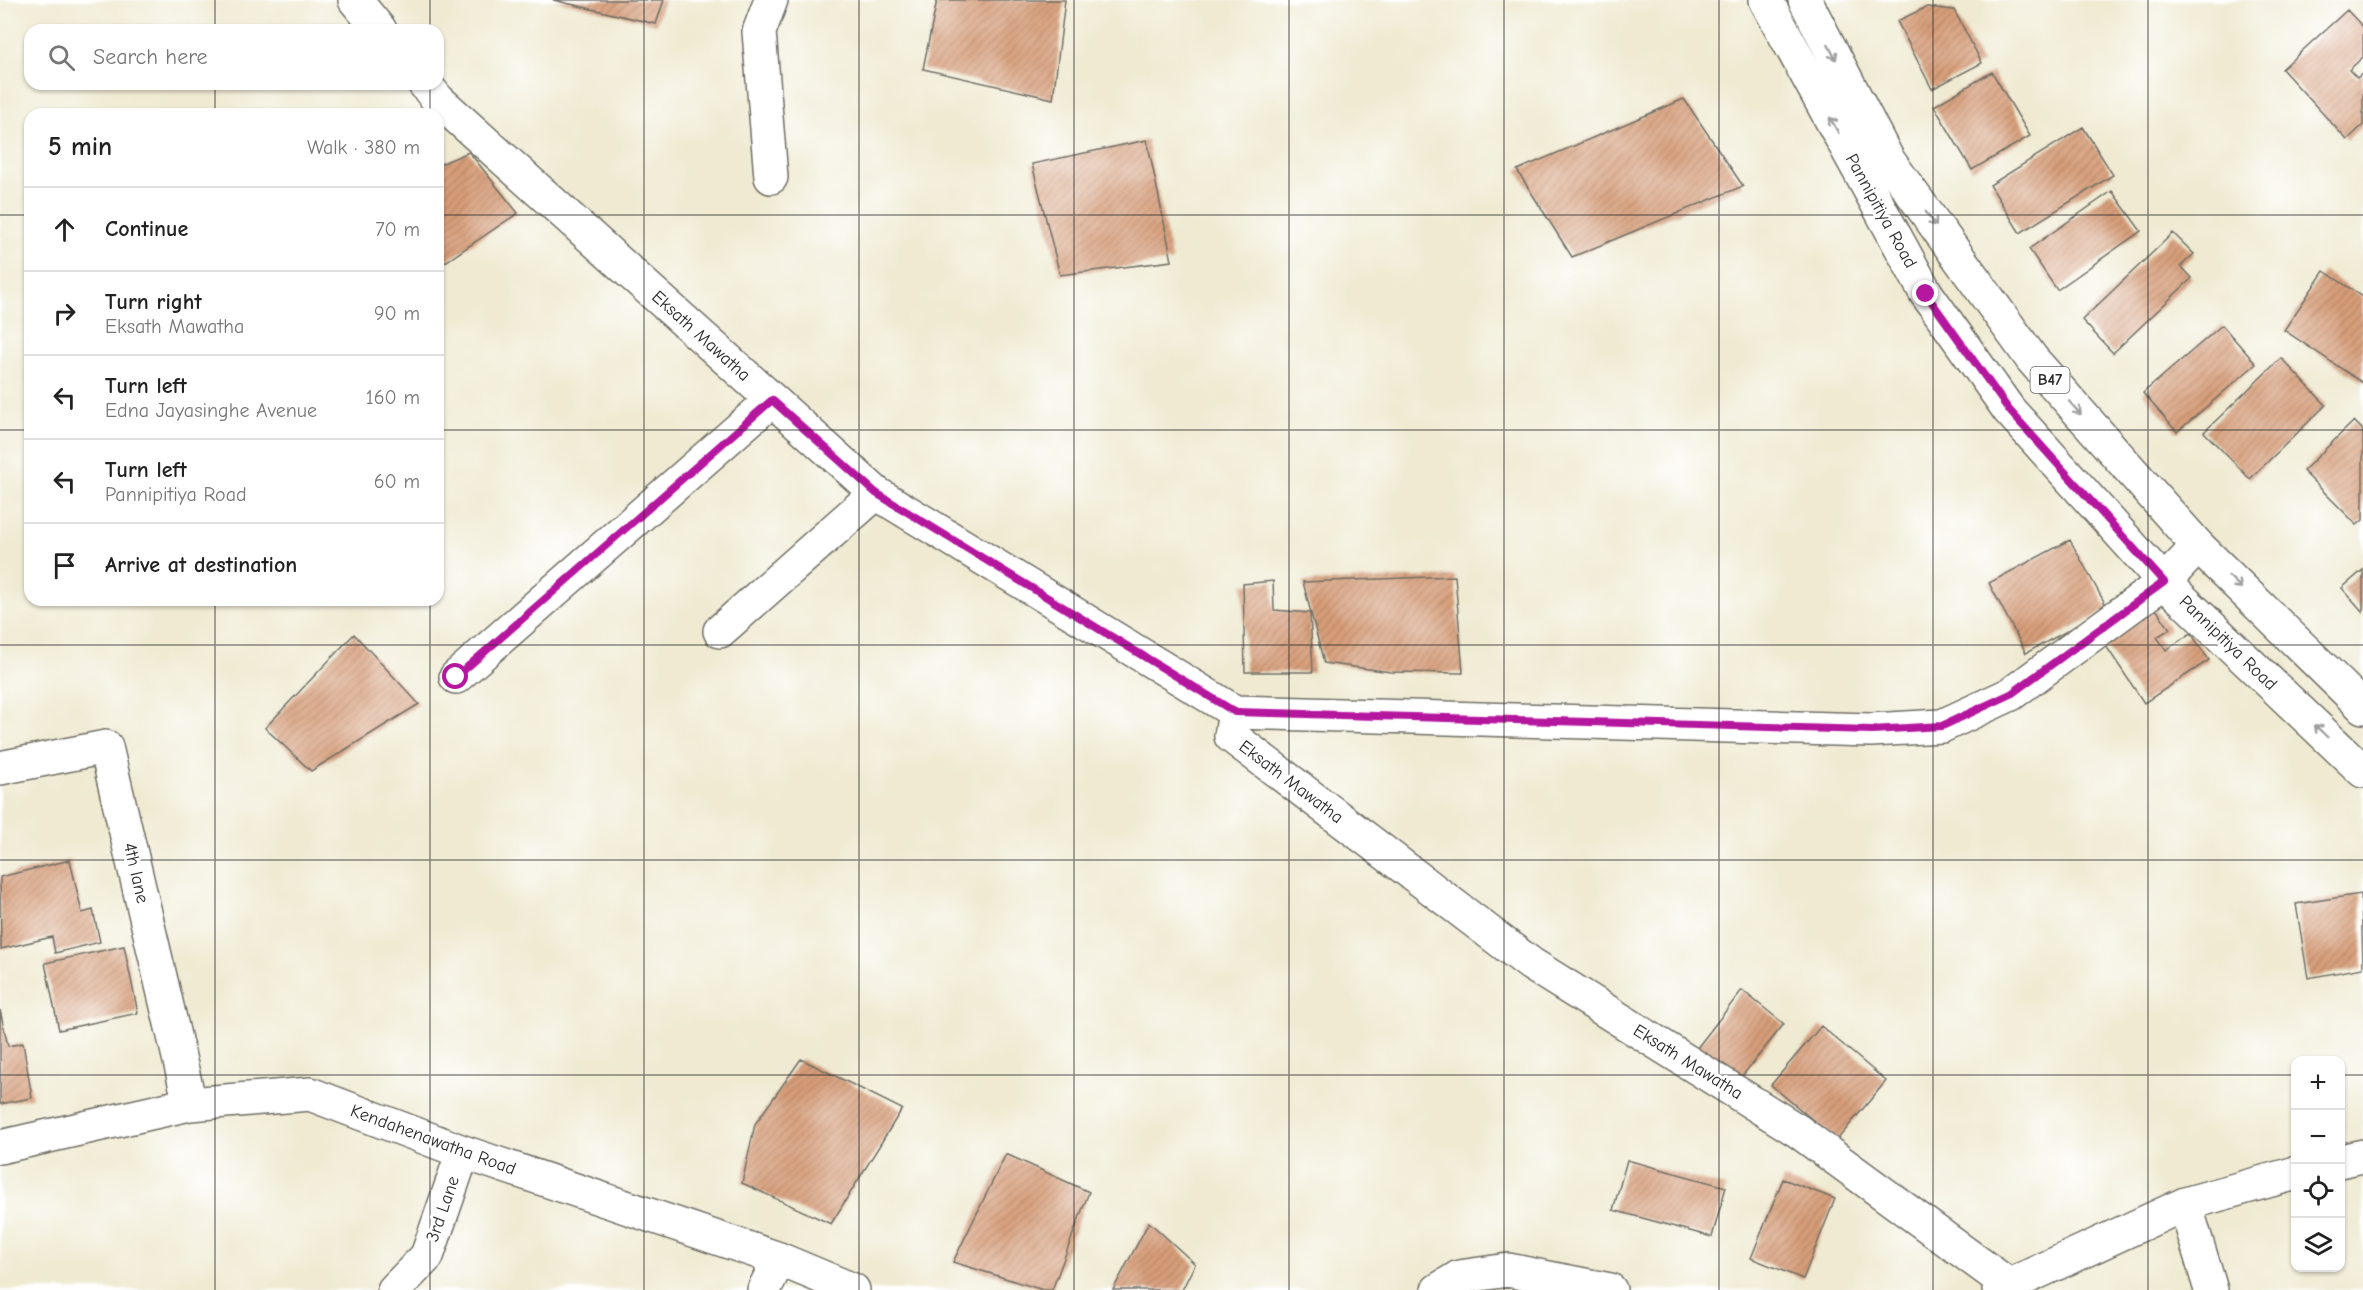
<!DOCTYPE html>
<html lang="en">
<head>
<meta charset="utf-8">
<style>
  body { margin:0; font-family:"Comic Neue",sans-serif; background:#f2f2f2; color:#222 }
  .controls { position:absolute; right:18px; bottom:18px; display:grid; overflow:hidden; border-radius:12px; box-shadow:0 2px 4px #0004 }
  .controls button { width:54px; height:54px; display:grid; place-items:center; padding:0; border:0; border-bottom:2px solid #e0e0e0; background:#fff; color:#222; font:30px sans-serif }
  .stop { position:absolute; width:18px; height:18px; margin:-14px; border:4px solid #b5179e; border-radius:50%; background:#fff }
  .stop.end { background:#b5179e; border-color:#fff; box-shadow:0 2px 6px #0008 }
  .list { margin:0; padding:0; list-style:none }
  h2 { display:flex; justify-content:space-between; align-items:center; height:78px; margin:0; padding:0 24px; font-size:26px }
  h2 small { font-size:20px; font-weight:400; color:#767676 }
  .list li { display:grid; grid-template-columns:39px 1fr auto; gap:18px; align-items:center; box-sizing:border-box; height:84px; padding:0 24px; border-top:2px solid #e0e0e0 }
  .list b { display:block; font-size:22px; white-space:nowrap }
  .list p { margin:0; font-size:20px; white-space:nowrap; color:#767676 }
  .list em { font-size:20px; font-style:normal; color:#767676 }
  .icon { flex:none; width:33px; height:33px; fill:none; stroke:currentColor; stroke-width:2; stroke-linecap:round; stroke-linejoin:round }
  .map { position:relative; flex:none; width:2363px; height:1290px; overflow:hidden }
  .search { position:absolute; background:#fff; box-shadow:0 2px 4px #0004; left:24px; top:24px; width:420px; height:66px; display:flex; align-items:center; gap:15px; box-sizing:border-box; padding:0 21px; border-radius:18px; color:#767676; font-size:22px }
  .panel { position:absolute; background:#fff; box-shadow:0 2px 4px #0004; left:24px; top:108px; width:420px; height:498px; border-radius:18px }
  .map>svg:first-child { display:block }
</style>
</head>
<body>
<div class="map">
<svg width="2363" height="1290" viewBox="0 0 2363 1290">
  <defs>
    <pattern id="building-hatch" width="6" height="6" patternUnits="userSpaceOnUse" patternTransform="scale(1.5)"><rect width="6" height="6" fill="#d89e79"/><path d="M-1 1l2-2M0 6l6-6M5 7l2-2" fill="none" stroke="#af8163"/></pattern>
  </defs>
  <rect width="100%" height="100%" fill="#fff"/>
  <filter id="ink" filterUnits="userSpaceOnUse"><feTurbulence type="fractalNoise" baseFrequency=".0167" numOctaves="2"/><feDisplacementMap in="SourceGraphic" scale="12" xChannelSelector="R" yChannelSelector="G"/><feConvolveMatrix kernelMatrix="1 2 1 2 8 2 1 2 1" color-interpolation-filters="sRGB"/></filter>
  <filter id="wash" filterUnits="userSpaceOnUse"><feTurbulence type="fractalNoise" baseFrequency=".008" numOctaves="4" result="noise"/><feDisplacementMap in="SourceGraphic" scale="24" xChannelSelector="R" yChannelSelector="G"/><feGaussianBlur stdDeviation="1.35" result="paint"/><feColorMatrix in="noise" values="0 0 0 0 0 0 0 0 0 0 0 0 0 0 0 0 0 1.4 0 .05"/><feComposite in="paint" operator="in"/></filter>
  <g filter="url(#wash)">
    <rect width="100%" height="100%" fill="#efead1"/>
    <g id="blocks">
      <path fill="url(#building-hatch)" d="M553 0H664L656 24Z
        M937 0H1065L1053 99 923 69Z
        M1927 7 1954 10 1982 63 1932 89 1897 21Z
        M2347 10 2363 27V57L2349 70 2357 78 2363 73V125L2347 140 2282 69Z
        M1992 72 2030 136 1972 170 1934 106Z
        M1684 99 1743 186 1572 257 1517 170Z
        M2083 127 2113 175 2020 233 1990 185Z
        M1147 140 1172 261 1060 275 1032 164Z
        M469 152 518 213 438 267V165Z
        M2112 191 2141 231 2057 290 2029 249Z
        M2173 233 2194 254 2181 266 2192 278 2113 353 2082 320Z
        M2324 271 2363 297V383L2284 330Z
        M2222 325 2256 364 2177 432 2143 393Z
        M2281 358 2326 405 2250 479 2204 432Z
        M2354 421 2363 430V520L2357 525 2303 471Z
        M2070 540 2108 609 2026 653 1989 583Z
        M2363 570V612L2342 588Z
        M1455 576 1463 673 1391 672 1324 663 1303 582Z
        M1273 581 1274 610 1310 613 1313 672H1245L1243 584Z
        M2156 609 2170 629 2157 637 2166 650 2191 633 2209 660 2144 703 2104 643Z
        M354 634 419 704 311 771 265 728Z
        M70 860 82 913 93 910 100 942 55 953 52 937 1 949 0 877Z
        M2361 894 2363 968 2308 978 2296 904Z
        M124 946 138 1013 59 1030 45 963Z
        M1742 990 1784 1024 1738 1081 1697 1048Z
        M0 1010 8 1046 23 1043 32 1098 0 1104Z
        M1821 1026 1886 1081 1837 1140 1771 1085Z
        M801 1059 902 1109 831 1224 742 1183 755 1124Z
        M1006 1154 1089 1192 1052 1290H1043L953 1262Z
        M1627 1160 1726 1187 1712 1237 1613 1210Z
        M1783 1179 1835 1199 1803 1279 1751 1258Z
        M1149 1222 1195 1264 1182 1290H1113Z"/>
    </g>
  </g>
  <g filter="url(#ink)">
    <use href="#blocks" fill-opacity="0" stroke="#706e65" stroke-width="1.5"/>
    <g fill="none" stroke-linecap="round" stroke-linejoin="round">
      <g stroke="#706e65" stroke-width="36">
        <path id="minor" d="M355 0 380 30
          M771 0 759 32 771 177
          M425 84 438 100 876 493 1235 712 1231 736 1531 964 1798 1131 2010 1286
          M720 631 876 493
          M456 677 772 400
          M1235 712 1871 730 1942 726 2011 694 2164 582 2198 546
          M0 768 106 747 190 1104
          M0 1147 190 1104 310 1094 463 1152 779 1259 853 1290
          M2340 1161 2363 1156
          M2185 1204 2211 1290
          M394 1290 427 1256 463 1152
          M764 1290 779 1259
          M1438 1290 1459 1277 1508 1270 1610 1290
          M1999 1290 2185 1204 2296 1173"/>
      </g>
      <g stroke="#706e65" stroke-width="36">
        <path id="major" d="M1766 0 1926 293 2009 410 2164 582 2363 771
          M1805 0 1888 160 2032 359 2198 546 2363 707"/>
      </g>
      <use href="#minor" stroke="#fff" stroke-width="33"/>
      <use href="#major" stroke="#fff" stroke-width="33"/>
    </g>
    <defs><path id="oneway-shaft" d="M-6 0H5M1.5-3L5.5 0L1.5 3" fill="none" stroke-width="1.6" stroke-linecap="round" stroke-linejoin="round" transform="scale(1.5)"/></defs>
    <g stroke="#a0a0a0">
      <use href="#oneway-shaft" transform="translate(1832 52) rotate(63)"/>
      <use href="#oneway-shaft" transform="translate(1834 125) rotate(-119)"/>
      <use href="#oneway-shaft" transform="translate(1931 219) rotate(54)"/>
      <use href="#oneway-shaft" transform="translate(2075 408) rotate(48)"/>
      <use href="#oneway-shaft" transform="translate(2235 582) rotate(44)"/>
      <use href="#oneway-shaft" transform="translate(2321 731) rotate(-136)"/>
    </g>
  </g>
  <g fill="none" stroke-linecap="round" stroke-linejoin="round" filter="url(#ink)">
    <path stroke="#b5179e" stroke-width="8" d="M456 677 772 400 876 493 1235 712 1872 730 1942 726 2011 694 2164 582 2009 410 1926 294"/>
  </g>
  <path fill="none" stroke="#2b2b2b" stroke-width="1.5" stroke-opacity="0.55" d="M215 0V30M430 0V30M644 0V1290M859 0V1290M1074 0V1290M1289 0V1290M1504 0V1290M1719 0V1290M1933 0V1290M2148 0V1290M215 84V114M430 84V114M0 215H30M438 215H2363M0 430H30M438 430H2363M215 600V1290M430 600V1290M0 645H2363M0 860H2363M0 1075H2296M2340 1075H2363"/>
  <g text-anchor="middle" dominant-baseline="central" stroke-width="6" stroke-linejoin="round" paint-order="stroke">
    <rect fill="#fff" stroke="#6b6b6b" stroke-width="1.5" x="2030.5" y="367" width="39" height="26" rx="4.5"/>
    <g font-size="16" font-weight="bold" fill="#2b2b2b">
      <text x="2050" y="380">B47</text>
    </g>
    <g font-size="18" fill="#2b2b2b" stroke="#fff">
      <text transform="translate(1881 211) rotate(61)">Pannipitiya Road</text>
      <text transform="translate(701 336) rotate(42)">Eksath Mawatha</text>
      <text transform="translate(2228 643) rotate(44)">Pannipitiya Road</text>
      <text transform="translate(1291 782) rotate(37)">Eksath Mawatha</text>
      <text transform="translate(136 873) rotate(77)">4th lane</text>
      <text transform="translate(1688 1062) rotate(32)">Eksath Mawatha</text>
      <text transform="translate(433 1140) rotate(20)">Kendahenawatha Road</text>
      <text transform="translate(443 1209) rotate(-71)">3rd Lane</text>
    </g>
  </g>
</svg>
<div class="controls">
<button>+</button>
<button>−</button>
<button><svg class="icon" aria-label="locate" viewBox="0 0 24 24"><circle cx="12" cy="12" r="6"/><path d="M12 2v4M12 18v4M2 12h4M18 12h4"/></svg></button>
<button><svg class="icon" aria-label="layers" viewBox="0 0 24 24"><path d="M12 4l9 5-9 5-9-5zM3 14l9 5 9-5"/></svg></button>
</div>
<div class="stop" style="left:456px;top:677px"></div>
<div class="stop end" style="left:1926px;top:294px"></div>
<div class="search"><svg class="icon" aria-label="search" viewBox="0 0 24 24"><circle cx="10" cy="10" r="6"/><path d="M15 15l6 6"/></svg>Search here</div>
<section class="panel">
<h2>5 min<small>Walk · 380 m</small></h2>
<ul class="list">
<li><svg class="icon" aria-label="ahead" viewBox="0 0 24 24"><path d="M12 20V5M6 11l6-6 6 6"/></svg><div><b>Continue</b></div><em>70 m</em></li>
<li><svg class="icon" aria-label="right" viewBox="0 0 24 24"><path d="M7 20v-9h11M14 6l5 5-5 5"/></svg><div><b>Turn right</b><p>Eksath Mawatha</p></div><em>90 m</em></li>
<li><svg class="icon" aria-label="left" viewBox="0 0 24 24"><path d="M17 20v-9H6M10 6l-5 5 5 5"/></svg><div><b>Turn left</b><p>Edna Jayasinghe Avenue</p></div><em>160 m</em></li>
<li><svg class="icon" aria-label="left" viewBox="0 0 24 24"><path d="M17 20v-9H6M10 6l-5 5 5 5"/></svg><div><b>Turn left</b><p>Pannipitiya Road</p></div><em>60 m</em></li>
<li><svg class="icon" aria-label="arrive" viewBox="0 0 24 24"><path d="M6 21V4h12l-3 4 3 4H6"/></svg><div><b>Arrive at destination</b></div></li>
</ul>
</section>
</div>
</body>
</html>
